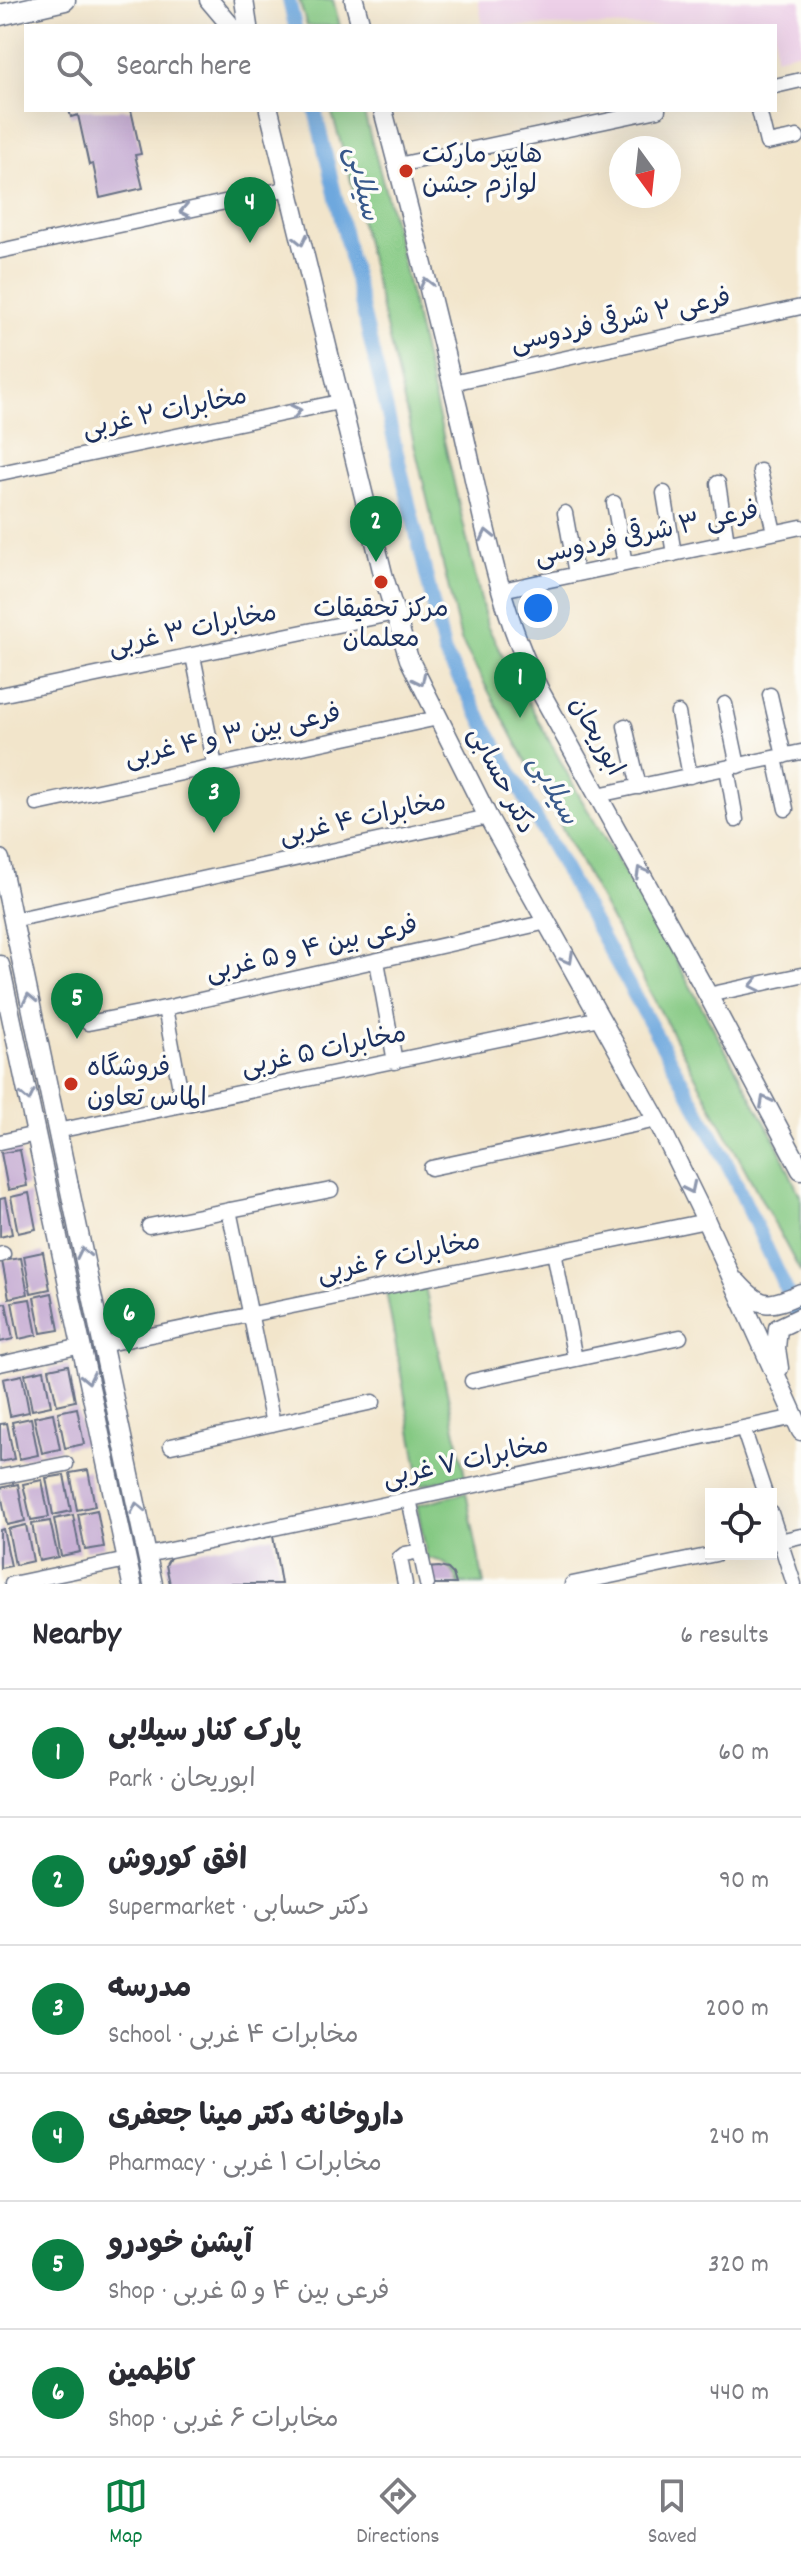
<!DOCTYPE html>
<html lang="en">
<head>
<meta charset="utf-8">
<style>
  body { margin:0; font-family:Dekko,"Playpen Sans Arabic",sans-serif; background:#f2f2f3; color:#2b2b33 }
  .controls { position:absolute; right:24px; bottom:24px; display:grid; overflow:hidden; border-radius:0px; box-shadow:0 8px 32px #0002 }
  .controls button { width:72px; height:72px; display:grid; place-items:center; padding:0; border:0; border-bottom:2px solid #e1e1e2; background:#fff; color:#2b2b33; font:40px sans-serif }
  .compass { position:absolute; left:609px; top:136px; width:72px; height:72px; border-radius:50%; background:#fff; box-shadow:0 8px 32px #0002; rotate:165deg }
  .you { position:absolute; left:538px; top:608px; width:28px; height:28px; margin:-20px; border:6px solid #fff; border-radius:50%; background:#1a73e8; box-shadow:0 0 0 12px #1a73e833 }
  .badge { display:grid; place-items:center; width:52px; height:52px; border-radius:50%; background:#0b8043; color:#fff; font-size:26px; font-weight:700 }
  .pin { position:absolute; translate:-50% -66px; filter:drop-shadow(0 2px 4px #0008) }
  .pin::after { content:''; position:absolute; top:42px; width:28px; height:24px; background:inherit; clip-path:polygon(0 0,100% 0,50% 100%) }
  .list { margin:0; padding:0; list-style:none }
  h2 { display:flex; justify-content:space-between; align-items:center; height:104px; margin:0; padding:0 32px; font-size:34px }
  h2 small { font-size:26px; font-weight:400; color:#7c7c81 }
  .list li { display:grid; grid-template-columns:52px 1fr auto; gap:24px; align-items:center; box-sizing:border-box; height:128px; padding:0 32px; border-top:2px solid #e1e1e2 }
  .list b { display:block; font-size:30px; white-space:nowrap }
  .list p { margin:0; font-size:26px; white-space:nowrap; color:#7c7c81 }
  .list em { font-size:26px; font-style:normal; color:#7c7c81 }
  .icon { flex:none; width:44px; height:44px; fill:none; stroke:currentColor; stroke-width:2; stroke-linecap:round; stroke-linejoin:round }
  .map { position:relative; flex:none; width:801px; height:1584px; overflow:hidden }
  .search { position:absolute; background:#fff; box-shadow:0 8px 32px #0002; left:24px; right:24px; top:24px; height:88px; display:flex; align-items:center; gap:20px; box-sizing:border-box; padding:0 28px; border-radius:0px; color:#7c7c81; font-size:30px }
  .sheet { height:872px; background:#fff }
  nav { display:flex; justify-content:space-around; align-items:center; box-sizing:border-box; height:112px; border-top:2px solid #e1e1e2; background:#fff; font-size:22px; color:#7c7c81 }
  nav a { display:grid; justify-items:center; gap:4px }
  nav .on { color:#0b8043 }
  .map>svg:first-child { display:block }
</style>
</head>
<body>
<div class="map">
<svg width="801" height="1584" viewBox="0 0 801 1584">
  <rect width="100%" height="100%" fill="#fdfcf7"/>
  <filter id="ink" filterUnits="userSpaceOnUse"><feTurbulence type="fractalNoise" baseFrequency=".0125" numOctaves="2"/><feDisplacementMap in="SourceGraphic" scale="16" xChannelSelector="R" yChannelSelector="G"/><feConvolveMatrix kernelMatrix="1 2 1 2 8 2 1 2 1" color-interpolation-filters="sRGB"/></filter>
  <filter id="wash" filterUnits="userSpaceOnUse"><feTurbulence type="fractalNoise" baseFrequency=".006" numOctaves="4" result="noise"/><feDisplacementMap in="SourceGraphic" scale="32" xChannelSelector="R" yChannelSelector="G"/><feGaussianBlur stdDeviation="1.8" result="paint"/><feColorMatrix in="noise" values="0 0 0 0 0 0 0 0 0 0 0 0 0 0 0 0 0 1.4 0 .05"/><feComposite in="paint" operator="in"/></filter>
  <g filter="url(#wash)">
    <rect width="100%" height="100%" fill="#f2e5cb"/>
    <path fill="#edd0e8" d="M478 0H801V51L775 57V26H483Z"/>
    <path fill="#85c983" stroke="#507c70" stroke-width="2" d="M299 0H333L340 26H307Z
      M331 110H363L391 211 487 626 580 797 666 942 775 1140 801 1198V1273L461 640 348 168Z
      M424 1283 465 1476 421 1485 386 1291Z
      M466 1492 484 1584H458C455 1568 443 1560 427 1558L417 1505Z"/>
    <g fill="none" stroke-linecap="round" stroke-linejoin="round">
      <path stroke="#6ea8de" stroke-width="14" d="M289 0 295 26
        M315 110 445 654 723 1155 801 1321"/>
    </g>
    <g id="blocks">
      <path fill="#c1a6d0" d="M69 110H131L141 154 135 155 143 188 100 198 93 164 89 165 78 115 71 117Z
        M20 1150 27 1186 8 1190 1 1153Z
        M29 1193 36 1229 18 1233 11 1197Z
        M5 1198 12 1234 0 1237V1199Z
        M43 1252 50 1289 31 1293 24 1256Z
        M21 1258 28 1294 9 1298 2 1261Z
        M52 1293 59 1330 41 1333 34 1297Z
        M30 1299 37 1335 19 1339 12 1302Z
        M6 1303 13 1339 0 1342V1304Z
        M68 1365 75 1401 57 1405 49 1369Z
        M44 1370 51 1406 32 1410 25 1374Z
        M22 1375 29 1412 10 1416 3 1379Z
        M77 1408 84 1444 65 1448 58 1412Z
        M53 1413 60 1449 42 1453 34 1417Z
        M31 1418 38 1455 19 1459 12 1422Z
        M7 1423 14 1459 0 1462V1424Z
        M88 1470 95 1506 77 1510 70 1473Z
        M64 1475 71 1511 53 1515 46 1478Z
        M42 1480 49 1517 31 1520 23 1484Z
        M18 1484 25 1521 7 1525 0 1488Z
        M97 1510 104 1547 85 1550 78 1514Z
        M73 1515 80 1552 61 1556 54 1519Z
        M50 1521 58 1557 39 1561 32 1524Z
        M26 1525 33 1561 15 1565 8 1529Z
        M3 1529 11 1566 0 1568V1530Z
        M273 1536 281 1584H170L166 1565 171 1556Z
        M439 1567 448 1569 453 1574 456 1584H430L427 1568Z"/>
    </g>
  </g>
  <g filter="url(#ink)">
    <use href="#blocks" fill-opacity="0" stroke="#666f84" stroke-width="2"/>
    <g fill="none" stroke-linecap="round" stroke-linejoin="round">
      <g stroke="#666f84" stroke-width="17">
        <path id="minor" d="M775 86 801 80
          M759 110 767 143 797 137
          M398 165 658 110
          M0 251 289 188
          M452 383 801 307
          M760 471 774 532
          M0 473 339 402
          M718 483 727 542
          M664 493 674 554
          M614 503 625 564
          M565 513 576 574
          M502 590 801 527
          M193 656 215 766
          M0 695 395 613
          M770 695 784 756
          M725 704 738 766
          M678 713 690 776
          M625 726 639 787
          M775 758 786 809
          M727 768 736 820
          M598 795 801 752
          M37 804 438 718
          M13 920 488 817
          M377 961 395 1062
          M708 995 801 975
          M165 1008 183 1105
          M88 1023 165 1008 547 922
          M57 1131 600 1018
          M0 1142 36 1134
          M431 1168 657 1120
          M229 1210 273 1424
          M149 1226 331 1190
          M554 1252 575 1359
          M0 1255 3 1254
          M102 1345 706 1221
          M0 1364 82 1346
          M472 1381 680 1337
          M743 1428 765 1494
          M171 1446 373 1402
          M0 1477 66 1464
          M409 1499 427 1584
          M771 1513 794 1584
          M771 1543 801 1536
          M147 1555 795 1417
          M12 1584 127 1560
          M405 1584 400 1558 405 1554 420 1551
          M572 1584 716 1554"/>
      </g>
      <g stroke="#666f84" stroke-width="21">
        <path id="secondary" d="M209 0 231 26
          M244 0 248 26
          M354 0 361 26
          M269 110 383 574 409 659 488 817 657 1120 702 1212 801 1431
          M383 110C411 216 438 323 463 429 483 517 499 611 540 691L708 995 801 1170
          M0 859 153 1584
          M0 965 132 1584
          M737 1282C761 1309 769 1308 801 1293
          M779 1368 776 1348 778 1328 801 1317"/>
      </g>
      <g stroke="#666f84" stroke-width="23">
        <path id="primary" d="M0 15 65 0"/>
      </g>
      <use href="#minor" stroke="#fff" stroke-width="14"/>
      <use href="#secondary" stroke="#fff" stroke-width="18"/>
      <use href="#primary" stroke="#fff" stroke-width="20"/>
    </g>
    <defs><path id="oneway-chevron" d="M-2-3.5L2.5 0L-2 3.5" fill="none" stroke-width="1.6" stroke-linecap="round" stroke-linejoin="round" transform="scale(2)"/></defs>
    <g stroke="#8d97ae">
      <use href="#oneway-chevron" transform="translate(185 211) rotate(168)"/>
      <use href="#oneway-chevron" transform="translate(301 240) rotate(77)"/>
      <use href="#oneway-chevron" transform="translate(426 283) rotate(-104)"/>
      <use href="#oneway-chevron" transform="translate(296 411) rotate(-12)"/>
      <use href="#oneway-chevron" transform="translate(487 535) rotate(-103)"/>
      <use href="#oneway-chevron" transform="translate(420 680) rotate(64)"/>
      <use href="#oneway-chevron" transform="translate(641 872) rotate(-119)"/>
      <use href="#oneway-chevron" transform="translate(568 959) rotate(61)"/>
      <use href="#oneway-chevron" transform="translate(755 985) rotate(168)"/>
      <use href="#oneway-chevron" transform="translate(29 999) rotate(-102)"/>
      <use href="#oneway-chevron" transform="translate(28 1096) rotate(78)"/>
      <use href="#oneway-chevron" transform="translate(765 1101) rotate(-118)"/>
      <use href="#oneway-chevron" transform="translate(690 1188) rotate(64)"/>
      <use href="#oneway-chevron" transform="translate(83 1253) rotate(-102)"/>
      <use href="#oneway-chevron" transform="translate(88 1378) rotate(78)"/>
      <use href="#oneway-chevron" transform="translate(137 1508) rotate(-102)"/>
    </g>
  </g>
  <g fill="#c8321e" stroke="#fdfcf7" stroke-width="3">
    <circle cx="406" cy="171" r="8"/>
    <circle cx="381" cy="582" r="8"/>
    <circle cx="71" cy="1084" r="8"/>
  </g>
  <g text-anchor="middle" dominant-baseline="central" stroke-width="7" stroke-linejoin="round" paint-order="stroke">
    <g font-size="26" fill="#1b2f5e" stroke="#fdfcf7" text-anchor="start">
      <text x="422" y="156">هایپر مارکت<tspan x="422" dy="30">لوازم جشن</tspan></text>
      <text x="381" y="610" text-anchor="middle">مرکز تحقیقات<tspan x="381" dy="30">معلمان</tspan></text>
      <text x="87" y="1069">فروشگاه<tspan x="87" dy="30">الماس تعاون</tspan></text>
    </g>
    <g font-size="26" fill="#1b2f5e" stroke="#fdfcf7">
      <text transform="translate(621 322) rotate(-12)">فرعی ۲ شرقی فردوسی</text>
      <text transform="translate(165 414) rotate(-12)">مخابرات ۲ غربی</text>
      <text transform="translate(647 535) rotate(-12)">فرعی ۳ شرقی فردوسی</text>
      <text transform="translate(193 631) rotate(-12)">مخابرات ۳ غربی</text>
      <text transform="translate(233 737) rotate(-12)">فرعی بین ۳ و ۴ غربی</text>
      <text transform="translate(595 737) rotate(61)">ابوریحان</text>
      <text transform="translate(500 781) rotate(63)">دکتر حسابی</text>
      <text transform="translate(363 820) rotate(-12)">مخابرات ۴ غربی</text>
      <text transform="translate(312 950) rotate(-13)">فرعی بین ۴ و ۵ غربی</text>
      <text transform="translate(324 1052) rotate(-12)">مخابرات ۵ غربی</text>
      <text transform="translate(399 1259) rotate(-12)">مخابرات ۶ غربی</text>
      <text transform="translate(466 1463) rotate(-12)">مخابرات ۷ غربی</text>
    </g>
    <g font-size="28" font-style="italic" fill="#38598b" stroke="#fdfcf7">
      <text transform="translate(360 184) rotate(77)">سیلابی</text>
      <text transform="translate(551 791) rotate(61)">سیلابی</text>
    </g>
  </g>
</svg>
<div class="controls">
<button><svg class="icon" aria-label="locate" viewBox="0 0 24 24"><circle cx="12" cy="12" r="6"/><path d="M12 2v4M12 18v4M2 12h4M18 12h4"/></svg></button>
</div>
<svg class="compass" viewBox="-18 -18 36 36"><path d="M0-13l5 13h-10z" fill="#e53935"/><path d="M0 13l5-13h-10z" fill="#7c7c81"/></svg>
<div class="you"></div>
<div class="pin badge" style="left:520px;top:718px">1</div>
<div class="pin badge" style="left:376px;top:562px">2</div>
<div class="pin badge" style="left:214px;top:833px">3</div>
<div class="pin badge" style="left:250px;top:243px">4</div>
<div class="pin badge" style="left:77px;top:1039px">5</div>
<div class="pin badge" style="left:129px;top:1354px">6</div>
<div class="search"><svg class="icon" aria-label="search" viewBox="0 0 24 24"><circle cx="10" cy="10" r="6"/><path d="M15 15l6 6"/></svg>Search here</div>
</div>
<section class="sheet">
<h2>Nearby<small>6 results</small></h2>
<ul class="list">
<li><span class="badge">1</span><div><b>پارک کنار سیلابی</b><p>Park · ابوریحان</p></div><em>60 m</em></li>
<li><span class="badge">2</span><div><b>افق کوروش</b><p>Supermarket · دکتر حسابی</p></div><em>90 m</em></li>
<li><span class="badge">3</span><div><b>مدرسه</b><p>School · مخابرات ۴ غربی</p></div><em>200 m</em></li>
<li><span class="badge">4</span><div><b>داروخانه دکتر مینا جعفری</b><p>Pharmacy · مخابرات ۱ غربی</p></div><em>240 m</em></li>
<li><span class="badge">5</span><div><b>آپشن خودرو</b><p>Shop · فرعی بین ۴ و ۵ غربی</p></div><em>320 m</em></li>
<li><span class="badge">6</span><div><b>کاظمین</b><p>Shop · مخابرات ۶ غربی</p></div><em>440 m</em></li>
</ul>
</section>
<nav>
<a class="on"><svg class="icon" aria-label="map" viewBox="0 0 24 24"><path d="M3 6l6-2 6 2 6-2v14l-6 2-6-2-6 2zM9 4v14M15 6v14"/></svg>Map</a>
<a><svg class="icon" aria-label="directions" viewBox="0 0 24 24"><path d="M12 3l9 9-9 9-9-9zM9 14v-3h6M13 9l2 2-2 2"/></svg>Directions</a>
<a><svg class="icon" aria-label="saved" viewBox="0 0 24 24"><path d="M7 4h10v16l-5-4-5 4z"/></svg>Saved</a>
</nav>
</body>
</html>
